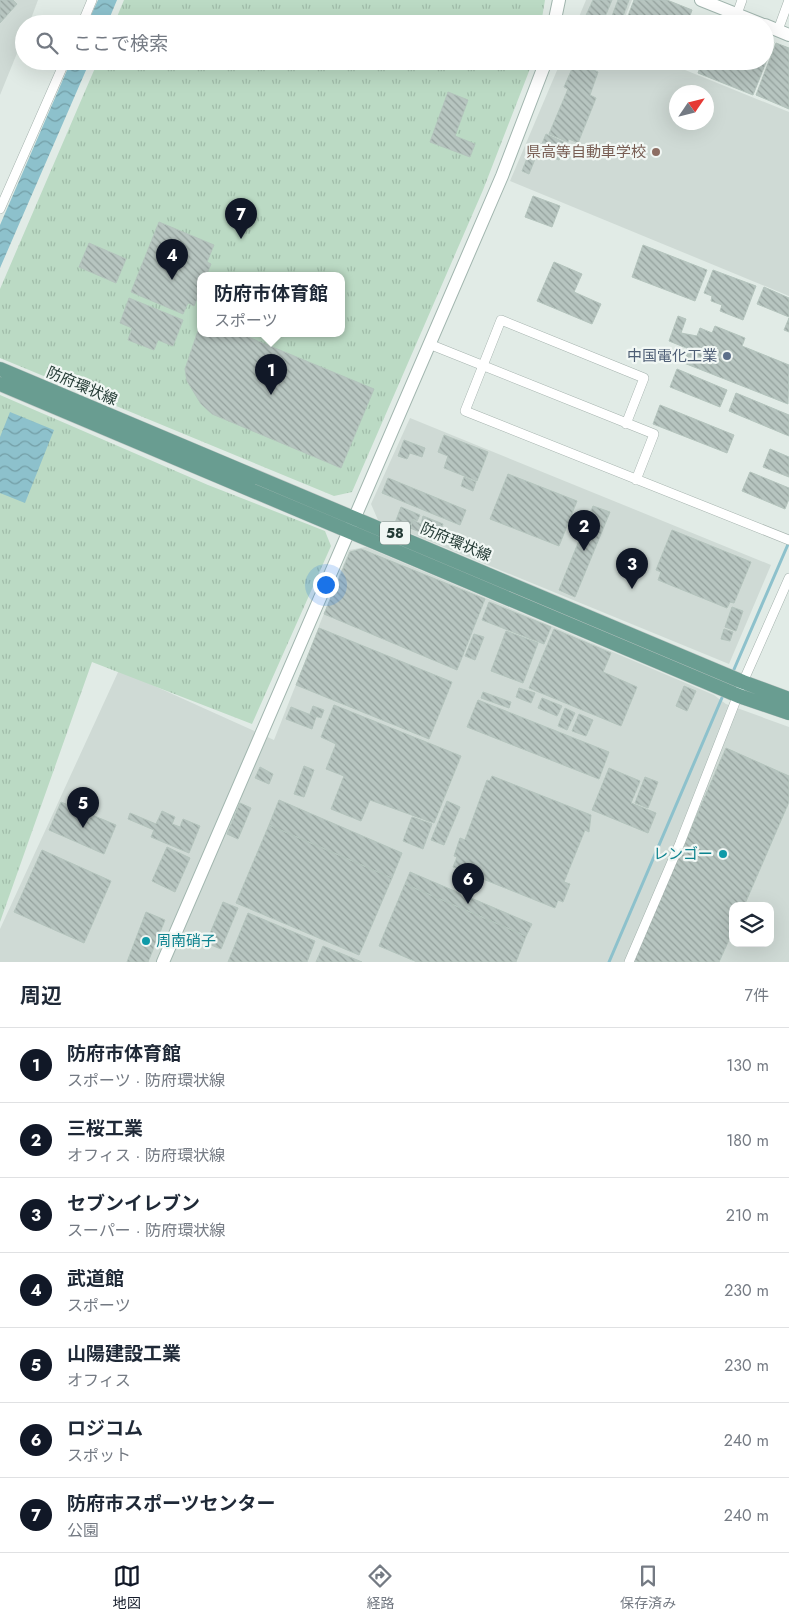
<!DOCTYPE html>
<html lang="ja">
<head>
<meta charset="utf-8">
<style>
  body { margin:0; font-family:Jost,"Noto Sans JP",sans-serif; background:#f2f2f3; color:#1f2937 }
  .controls { position:absolute; right:15px; bottom:15px; display:grid; overflow:hidden; border-radius:10px; box-shadow:0 5px 20px #0002 }
  .controls button { width:45px; height:45px; display:grid; place-items:center; padding:0; border:0; border-bottom:1px solid #e0e1e3; background:#fff; color:#1f2937; font:25px sans-serif }
  .compass { position:absolute; left:669px; top:85px; width:45px; height:45px; border-radius:50%; background:#fff; box-shadow:0 5px 20px #0002; rotate:55deg }
  .you { position:absolute; left:325px; top:584px; width:18px; height:18px; margin:-12px; border:4px solid #fff; border-radius:50%; background:#1a73e8; box-shadow:0 0 0 8px #1a73e833 }
  .badge { display:grid; place-items:center; width:32px; height:32px; border-radius:50%; background:#111827; color:#fff; font-size:16px; font-weight:700 }
  .pin { position:absolute; translate:-50% -41px; filter:drop-shadow(0 1px 2px #0008) }
  .pin::after { content:''; position:absolute; top:26px; width:18px; height:15px; background:inherit; clip-path:polygon(0 0,100% 0,50% 100%) }
  .popup { position:absolute; left:197px; top:272px; width:148px; height:65px; box-sizing:border-box; display:grid; place-content:center; border-radius:10px; background:#fff; filter:drop-shadow(0 1px 4px #0005); font-size:16px; white-space:nowrap; color:#747a83 }
  .popup b { font-size:19px; color:#1f2937 }
  .popup::after { content:''; position:absolute; left:50%; top:100%; margin-left:-10px; border:10px solid transparent; border-top-color:#fff }
  .list { margin:0; padding:0; list-style:none }
  h2 { display:flex; justify-content:space-between; align-items:center; height:65px; margin:0; padding:0 20px; font-size:21px }
  h2 small { font-size:16px; font-weight:400; color:#747a83 }
  .list li { display:grid; grid-template-columns:32px 1fr auto; gap:15px; align-items:center; box-sizing:border-box; height:75px; padding:0 20px; border-top:1px solid #e0e1e3 }
  .list b { display:block; font-size:19px; white-space:nowrap }
  .list p { margin:0; font-size:16px; white-space:nowrap; color:#747a83 }
  .list em { font-size:16px; font-style:normal; color:#747a83 }
  .icon { flex:none; width:28px; height:28px; fill:none; stroke:currentColor; stroke-width:2; stroke-linecap:round; stroke-linejoin:round }
  .map { position:relative; flex:none; width:789px; height:962px; overflow:hidden }
  .search { position:absolute; background:#fff; box-shadow:0 5px 20px #0002; left:15px; right:15px; top:15px; height:55px; display:flex; align-items:center; gap:12px; box-sizing:border-box; padding:0 18px; border-radius:28px; color:#747a83; font-size:19px }
  .sheet { height:590px; background:#fff }
  nav { display:flex; justify-content:space-around; align-items:center; box-sizing:border-box; height:70px; border-top:1px solid #e0e1e3; background:#fff; font-size:14px; color:#747a83 }
  nav a { display:grid; justify-items:center; gap:2px }
  nav .on { color:#111827 }
  .map>svg:first-child { display:block }
</style>
</head>
<body>
<div class="map">
<svg width="789" height="962" viewBox="0 0 789 962">
  <defs>
    <pattern id="park-tufts" width="24" height="20" patternUnits="userSpaceOnUse" patternTransform="scale(1.25)"><rect width="24" height="20" fill="#bbdac4"/><path d="M3 7l-1-3M5 7V3M7 7l1-3M15 17l-1-3M17 17v-4M19 17l1-3" fill="none" stroke="#a0bca9"/></pattern>
    <pattern id="water-waves" width="16" height="10" patternUnits="userSpaceOnUse" patternTransform="scale(1.25)"><rect width="16" height="10" fill="#8dc1cc"/><path d="M0 5q4-4 8 0t8 0" fill="none" stroke="#739ea6"/></pattern>
    <pattern id="building-back-hatch" width="6" height="6" patternUnits="userSpaceOnUse" patternTransform="scale(1.25)"><rect width="6" height="6" fill="#b7c5c0"/><path d="M-1 5l2 2M0 0l6 6M5-1l2 2" fill="none" stroke="#94a19d"/></pattern>
  </defs>
  <rect width="100%" height="100%" fill="#e1ebe6"/>
  <path fill="#cfdad5" fill-rule="evenodd" d="M0 0H38L29 24H24V36L0 95Z
    M586 0H632L622 24H576Z
    M561 61H663L789 112V296L510 181ZM676 92H706V122H676Z
    M410 418 771 565 729 664 378 520 371 504Z
    M366 547 714 695 726 704 789 727V962H0V929L119 670 274 740 349 550ZM733 906H770V943H733Z"/>
  <path fill="url(#park-tufts)" fill-rule="evenodd" d="M124 0H545L541 24H114Z
    M98 61H533L483 190 352 492 334 496 0 358V289ZM201 276H341V334H201Z
    M0 395 208 485 325 531 331 546 252 724 92 662 0 922Z"/>
  <path fill="url(#water-waves)" d="M98 0H117L107 24H87Z
    M71 61H90L0 268V225Z
    M10 412 54 430 25 503 0 493V437Z"/>
  <g fill="none" stroke-linecap="round" stroke-linejoin="round">
    <path stroke="#8dc1cc" stroke-width="3" d="M732 674 789 542
      M609 962 724 693"/>
  </g>
  <path fill="url(#building-back-hatch)" stroke="#b4c4bd" d="M0 0H13L17 4 0 23Z
    M593 0H612L602 24H582Z
    M618 0H629L620 24H609Z
    M634 0H667L692 10 687 24H625Z
    M719 20 729 24H717Z
    M765 38 774 42 753 95 698 73 702 61H765Z
    M776 43 789 48V109L756 95Z
    M575 62 598 72 590 95 596 98 578 143 569 139 568 142 549 134 568 89 564 87Z
    M448 92 468 100 455 136 475 144 470 157 430 142Z
    M546 134 566 143 559 160 539 151Z
    M532 146 539 149 529 174 522 171Z
    M533 196 560 206 552 227 525 217Z
    M159 222 214 245 207 262 211 264 206 276H201V289L194 306 188 303 183 314 131 292Z
    M89 243 126 259 116 283 79 267Z
    M643 245 707 270 695 301 632 277Z
    M554 262 582 274 574 292 601 304 592 324 537 301Z
    M713 270 756 286 743 320 720 311 722 305 711 301 712 296 704 293Z
    M764 287 789 298V317L757 304Z
    M129 298 183 320 173 346 158 340 154 350 128 340 132 328 120 323Z
    M678 316 686 319 681 333 697 336 700 328 712 333 715 326 745 338 742 346 789 365 788 404 684 363 689 349 669 341Z
    M789 318V332L784 330Z
    M201 322V334H241L374 389 341 468 212 414 201 404 187 381 185 369Z
    M677 369 727 390 720 407 670 387Z
    M736 393 789 415V436L729 411Z
    M660 405 734 435 727 453 653 424Z
    M444 435 488 452 477 481 444 468 448 456 438 452Z
    M404 440 425 448 422 457 410 453 407 459 398 456Z
    M770 449 789 457V477L763 467Z
    M750 472 789 488V499L785 509 742 491Z
    M508 474 577 501 559 546 490 519Z
    M464 477 476 482 473 491 461 486Z
    M388 478 466 510 460 525 382 493Z
    M593 506 610 512 575 597 559 590Z
    M401 507 420 515 417 521 413 519 409 529 395 523Z
    M423 516 443 524 437 539 410 528 413 520 421 524Z
    M672 530 751 562 734 603 730 602 727 608 658 580 661 572 656 570Z
    M361 549 485 599 457 670 324 614 350 552Z
    M489 602 551 627 544 644 482 620Z
    M732 607 743 611 736 631 725 627Z
    M319 628 452 682 429 739 296 685Z
    M554 629 611 653 603 672 637 687 621 726 529 688Z
    M724 629 733 632 730 641 721 639Z
    M506 631 538 643 523 683 491 671Z
    M474 634 484 637 475 660 465 656Z
    M684 686 696 691 687 711 676 706Z
    M519 688 535 693 531 703 516 697Z
    M483 692 511 702 509 708 481 698Z
    M542 698 562 706 557 716 538 708Z
    M478 700 609 752 599 779 467 727Z
    M334 705 461 756 434 823 370 800 361 821 331 809 344 776 326 769 336 744 321 737Z
    M313 706 324 710 321 718 310 714Z
    M291 707 316 717 312 729 286 719Z
    M565 708 575 713 567 730 558 726Z
    M579 714 593 720 586 736 572 731Z
    M726 748 789 776V802L744 906H733V931L719 962H633Z
    M304 766 314 770 304 797 294 794Z
    M260 767 273 774 269 784 255 778Z
    M609 768 640 781 631 803 656 813 648 833 592 810Z
    M492 776 591 815 589 832 585 830 564 882 570 884 563 902 558 900 555 908 453 867 457 857 454 856 460 838 465 840 487 780 490 781Z
    M645 777 658 782 648 808 635 803Z
    M279 800 402 853 392 878 269 825Z
    M447 801 460 807 444 845 431 840Z
    M61 802 116 825 104 854 49 830Z
    M240 803 251 808 238 839 227 834Z
    M162 811 175 817 172 824 180 827 183 819 200 826 189 853 151 837 154 830 128 819 130 813 156 824Z
    M412 817 432 824 423 849 403 841Z
    M269 825 392 878 359 955 236 903Z
    M167 847 190 858 175 892 152 881Z
    M42 850 111 881 84 943 14 912Z
    M410 872 532 924 526 936 405 884Z
    M405 884 526 936 516 962H417L379 946Z
    M223 902 238 908 221 949 206 943Z
    M146 912 165 920 148 962H127Z
    M248 913 315 941 307 962H228Z
    M323 946 362 962H316Z"/>
  <g fill="none" stroke-linecap="round" stroke-linejoin="round">
    <g stroke="#a4b2ad" stroke-width="10">
      <path id="street" d="M737 14 742 0
        M82 24 92 0
        M778 30 789 0
        M0 209 65 61
        M429 344 654 434 636 480
        M626 424 644 378 501 320 465 411 789 540
        M629 962 680 843 743 682 789 578"/>
    </g>
    <g stroke="#a1b5ae" stroke-width="14">
      <path id="secondary" d="M701 0 761 24
        M554 24 559 0
        M765 25 789 35
        M163 962 502 176 546 61"/>
    </g>
    <g stroke="#c1c8c6" stroke-width="15">
      <path id="primary" d="M0 369 743 682 789 699
        M0 384 739 696 789 713"/>
    </g>
    <use href="#street" stroke="#fff" stroke-width="9"/>
    <use href="#secondary" stroke="#fff" stroke-width="12"/>
    <use href="#primary" stroke="#699d91" stroke-width="14"/>
  </g>
  <circle fill="#8d6e63" stroke="#f1f7f4" stroke-width="2" cx="656" cy="152" r="5"/>
  <circle fill="#5c6f8a" stroke="#f1f7f4" stroke-width="2" cx="727" cy="356" r="5"/>
  <g fill="#0f9aa8" stroke="#f1f7f4" stroke-width="2">
    <circle cx="723" cy="854" r="5"/>
    <circle cx="146" cy="941" r="5"/>
  </g>
  <g text-anchor="middle" dominant-baseline="central" stroke-width="4.5" stroke-linejoin="round" paint-order="stroke">
    <rect fill="#f1f7f4" stroke="#61736e" stroke-width="1" x="380" y="521.5" width="30" height="23" rx="4"/>
    <g font-size="14" font-weight="bold" fill="#233a34">
      <text x="395" y="533">58</text>
    </g>
    <g font-size="15" fill="#785e54" stroke="#f1f7f4" text-anchor="end">
      <text x="646" y="152">県高等自動車学校</text>
    </g>
    <g font-size="15" fill="#4e5e75" stroke="#f1f7f4" text-anchor="end">
      <text x="717" y="356">中国電化工業</text>
    </g>
    <g font-size="15" fill="#233a34" stroke="#f1f7f4">
      <text transform="translate(82 386) rotate(23)">防府環状線</text>
      <text transform="translate(456 542) rotate(23)">防府環状線</text>
    </g>
    <g font-size="15" fill="#0d838f" stroke="#f1f7f4" text-anchor="end">
      <text x="713" y="854">レンゴー</text>
      <text x="156" y="941" text-anchor="start">周南硝子</text>
    </g>
  </g>
</svg>
<div class="controls">
<button><svg class="icon" aria-label="layers" viewBox="0 0 24 24"><path d="M12 4l9 5-9 5-9-5zM3 14l9 5 9-5"/></svg></button>
</div>
<svg class="compass" viewBox="-18 -18 36 36"><path d="M0-13l5 13h-10z" fill="#e53935"/><path d="M0 13l5-13h-10z" fill="#747a83"/></svg>
<div class="you"></div>
<div class="pin badge" style="left:271px;top:395px">1</div>
<div class="popup"><b>防府市体育館</b>スポーツ</div>
<div class="pin badge" style="left:584px;top:551px">2</div>
<div class="pin badge" style="left:632px;top:589px">3</div>
<div class="pin badge" style="left:172px;top:280px">4</div>
<div class="pin badge" style="left:83px;top:828px">5</div>
<div class="pin badge" style="left:468px;top:904px">6</div>
<div class="pin badge" style="left:241px;top:239px">7</div>
<div class="search"><svg class="icon" aria-label="search" viewBox="0 0 24 24"><circle cx="10" cy="10" r="6"/><path d="M15 15l6 6"/></svg>ここで検索</div>
</div>
<section class="sheet">
<h2>周辺<small>7件</small></h2>
<ul class="list">
<li><span class="badge">1</span><div><b>防府市体育館</b><p>スポーツ · 防府環状線</p></div><em>130 m</em></li>
<li><span class="badge">2</span><div><b>三桜工業</b><p>オフィス · 防府環状線</p></div><em>180 m</em></li>
<li><span class="badge">3</span><div><b>セブンイレブン</b><p>スーパー · 防府環状線</p></div><em>210 m</em></li>
<li><span class="badge">4</span><div><b>武道館</b><p>スポーツ</p></div><em>230 m</em></li>
<li><span class="badge">5</span><div><b>山陽建設工業</b><p>オフィス</p></div><em>230 m</em></li>
<li><span class="badge">6</span><div><b>ロジコム</b><p>スポット</p></div><em>240 m</em></li>
<li><span class="badge">7</span><div><b>防府市スポーツセンター</b><p>公園</p></div><em>240 m</em></li>
</ul>
</section>
<nav>
<a class="on"><svg class="icon" aria-label="map" viewBox="0 0 24 24"><path d="M3 6l6-2 6 2 6-2v14l-6 2-6-2-6 2zM9 4v14M15 6v14"/></svg>地図</a>
<a><svg class="icon" aria-label="directions" viewBox="0 0 24 24"><path d="M12 3l9 9-9 9-9-9zM9 14v-3h6M13 9l2 2-2 2"/></svg>経路</a>
<a><svg class="icon" aria-label="saved" viewBox="0 0 24 24"><path d="M7 4h10v16l-5-4-5 4z"/></svg>保存済み</a>
</nav>
</body>
</html>
